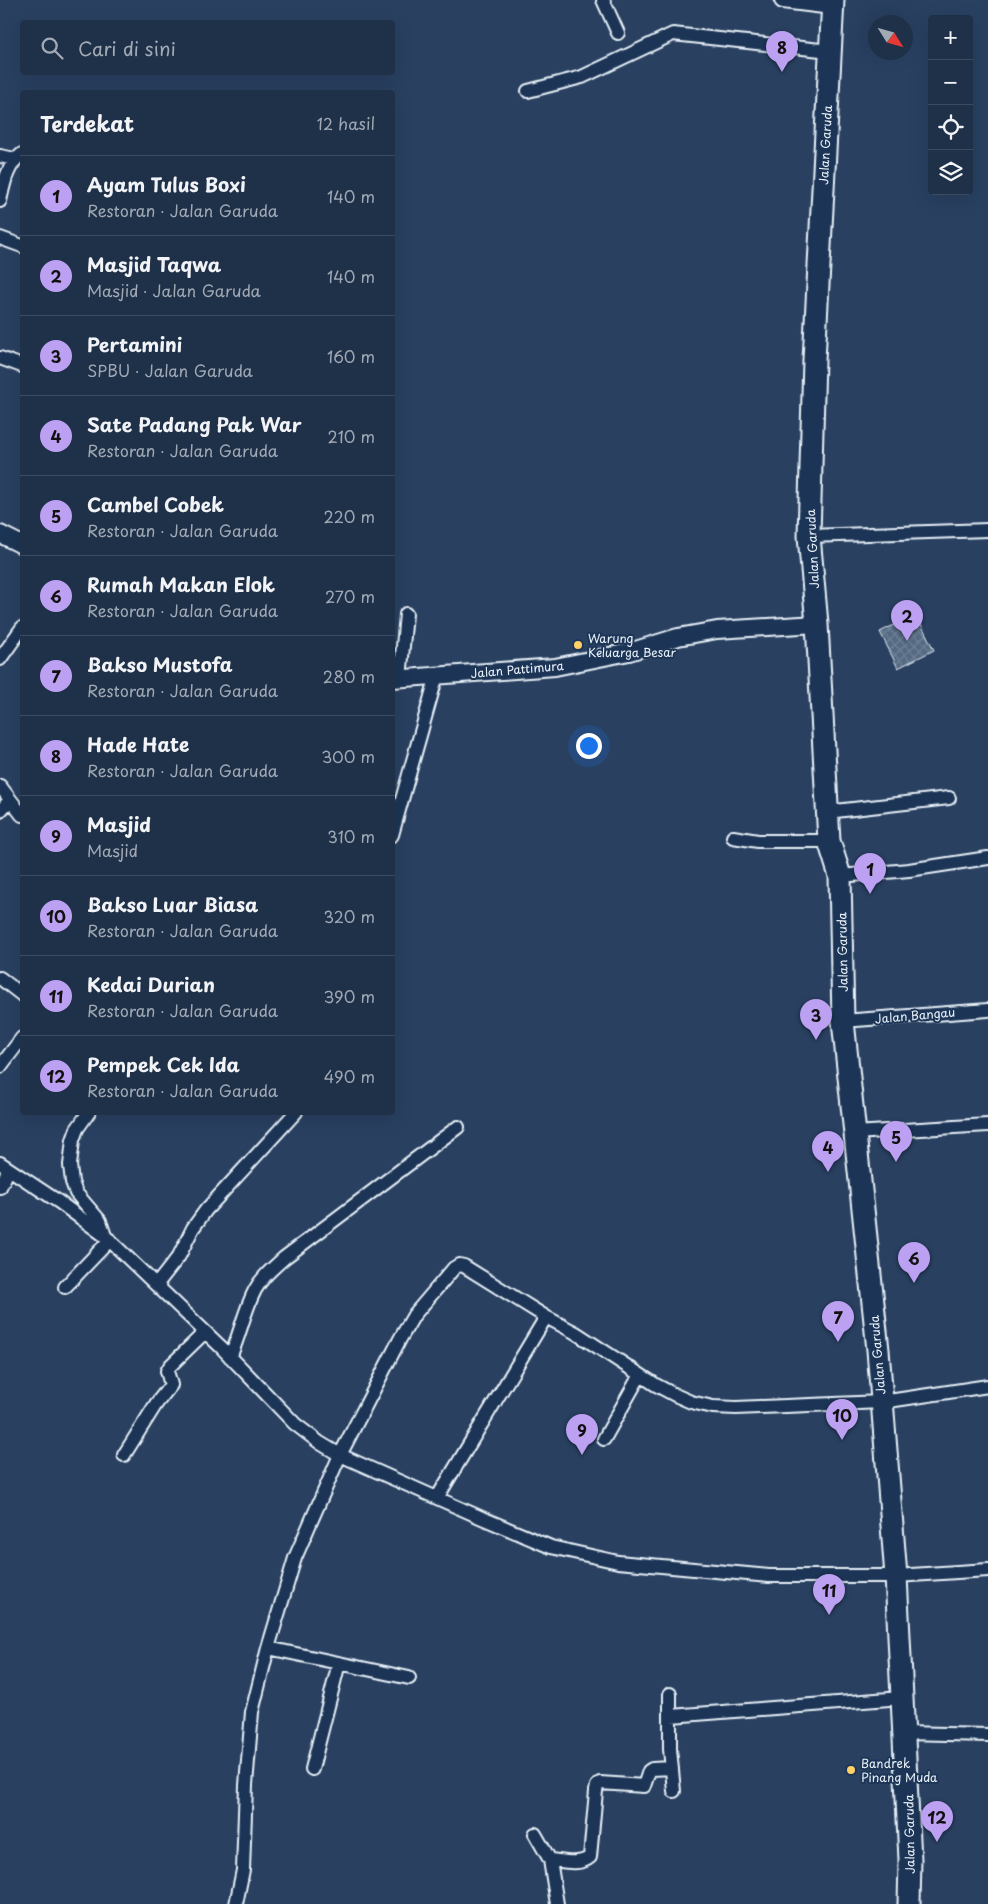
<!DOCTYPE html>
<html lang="id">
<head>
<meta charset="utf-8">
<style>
  body { margin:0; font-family:"Playpen Sans",sans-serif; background:#273850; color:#f1f3f6 }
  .controls { position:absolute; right:15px; top:15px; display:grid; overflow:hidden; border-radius:5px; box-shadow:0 5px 20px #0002 }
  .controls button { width:45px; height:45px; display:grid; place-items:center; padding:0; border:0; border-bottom:1px solid #3c4b61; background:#1f3049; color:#f1f3f6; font:25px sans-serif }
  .compass { position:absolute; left:868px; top:15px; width:45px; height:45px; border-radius:50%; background:#1f3049; box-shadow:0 5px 20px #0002; rotate:127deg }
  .you { position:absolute; left:588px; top:745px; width:18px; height:18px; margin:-12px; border:4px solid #fff; border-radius:50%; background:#1a73e8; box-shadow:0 0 0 8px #1a73e833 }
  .badge { display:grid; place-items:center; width:32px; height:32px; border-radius:50%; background:#bca0f2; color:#111; font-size:16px; font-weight:700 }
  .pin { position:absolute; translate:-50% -41px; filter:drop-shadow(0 1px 2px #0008) }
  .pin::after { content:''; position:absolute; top:26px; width:18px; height:15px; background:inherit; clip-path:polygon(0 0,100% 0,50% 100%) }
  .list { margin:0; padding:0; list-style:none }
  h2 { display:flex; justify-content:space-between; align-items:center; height:65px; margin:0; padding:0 20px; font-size:21px }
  h2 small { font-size:16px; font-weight:400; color:#a1a9b4 }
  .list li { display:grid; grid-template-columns:32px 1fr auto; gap:15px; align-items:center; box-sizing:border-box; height:80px; padding:0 20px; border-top:1px solid #3c4b61 }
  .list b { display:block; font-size:19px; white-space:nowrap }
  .list p { margin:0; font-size:16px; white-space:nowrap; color:#a1a9b4 }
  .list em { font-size:16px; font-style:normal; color:#a1a9b4 }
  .icon { flex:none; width:28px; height:28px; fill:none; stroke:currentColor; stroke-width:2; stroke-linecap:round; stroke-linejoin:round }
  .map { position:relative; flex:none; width:988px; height:1904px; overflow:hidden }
  .search { position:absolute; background:#1f3049; box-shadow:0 5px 20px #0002; left:20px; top:20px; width:375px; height:55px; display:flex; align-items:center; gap:12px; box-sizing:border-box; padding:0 18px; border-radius:5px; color:#a1a9b4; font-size:19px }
  .panel { position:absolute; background:#1f3049; box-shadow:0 5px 20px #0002; left:20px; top:90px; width:375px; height:1025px; border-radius:5px }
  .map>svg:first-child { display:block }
</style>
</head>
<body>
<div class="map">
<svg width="988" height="1904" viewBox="0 0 988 1904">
  <defs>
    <pattern id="building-cross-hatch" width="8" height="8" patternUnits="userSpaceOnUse" patternTransform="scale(1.25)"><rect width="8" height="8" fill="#556a83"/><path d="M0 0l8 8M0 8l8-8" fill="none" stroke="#6d8095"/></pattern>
  </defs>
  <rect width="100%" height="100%" fill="#294061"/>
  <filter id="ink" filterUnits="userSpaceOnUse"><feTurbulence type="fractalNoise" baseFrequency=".02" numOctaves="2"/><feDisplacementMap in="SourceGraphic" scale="10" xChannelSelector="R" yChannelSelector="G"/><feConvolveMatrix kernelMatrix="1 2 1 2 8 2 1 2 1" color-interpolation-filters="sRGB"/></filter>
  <g filter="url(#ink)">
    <path fill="url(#building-cross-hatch)" stroke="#e8f1f8" d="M916 614 934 650 898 668 880 632Z"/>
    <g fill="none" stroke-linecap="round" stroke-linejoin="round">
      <g stroke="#e8f1f8" stroke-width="16">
        <path id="minor" d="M603 0 618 33
          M528 91 582 77 673 34 830 51
          M0 156 15 159
          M0 201C4 183 7 165 22 154
          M0 238 22 246
          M0 358 22 366
          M809 536 988 530
          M0 659 22 628
          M400 679 406 614
          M0 786 22 815
          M0 811 10 800
          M827 812 949 798
          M392 835 437 675
          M733 837 758 841H829
          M840 876 909 870 988 858
          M0 978 22 995
          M843 1021 988 1010
          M0 1067 22 1038
          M89 1112 77 1129 73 1140 70 1165 72 1182 76 1193 100 1221 105 1236
          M854 1133 988 1125
          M0 1163 59 1202 105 1236 221 1347 295 1424 320 1443 340 1455 482 1518 551 1547 618 1562 769 1576H896L988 1570
          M0 1187 9 1169
          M157 1284 179 1256 193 1228 206 1210 296 1112
          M65 1287 110 1240
          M230 1357C240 1335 244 1311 255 1290 262 1277 273 1268 284 1258L458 1127
          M604 1439 640 1375
          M124 1455 156 1404 171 1385 167 1371 170 1366 205 1332
          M437 1498 546 1317 576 1333 656 1385 675 1395 691 1402 713 1407 736 1408 882 1402 988 1386
          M268 1648 409 1678
          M670 1694V1749L674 1791
          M671 1716 902 1698
          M904 1733 988 1735
          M312 1769 339 1663
          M535 1834 550 1860 557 1904
          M550 1860C562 1861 580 1866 590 1857L596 1791 597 1786 600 1783 644 1786 649 1771 652 1769 672 1768
          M236 1904 243 1870 246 1785 252 1712 268 1648 295 1558 340 1455 400 1339 414 1315 454 1268 459 1265 464 1266 546 1317"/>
      </g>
      <g stroke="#e8f1f8" stroke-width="20">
        <path id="tertiary" d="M783 0 832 6
          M0 534 22 545
          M392 679 555 667 629 652 678 637 717 630 817 624"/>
      </g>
      <g stroke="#e8f1f8" stroke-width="25">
        <path id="trunk" d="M833 0 814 360 809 536 817 624 829 841 840 876 843 1021 878 1350 896 1576 910 1860 909 1904"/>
      </g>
      <use href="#minor" stroke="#1d3557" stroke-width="12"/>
      <use href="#tertiary" stroke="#1d3557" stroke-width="16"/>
      <use href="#trunk" stroke="#1d3557" stroke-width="21"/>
    </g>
  </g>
  <g fill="#ffd166" stroke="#1d3557" stroke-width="2">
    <circle cx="578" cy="645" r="5"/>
    <circle cx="851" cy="1770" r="5"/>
  </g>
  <g text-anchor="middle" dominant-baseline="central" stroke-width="4" stroke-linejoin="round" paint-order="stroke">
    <g font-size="12" fill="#e8f1f8" stroke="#1d3557">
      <text transform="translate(825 145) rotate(-87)">Jalan Garuda</text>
      <text transform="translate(812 549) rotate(-93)">Jalan Garuda</text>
      <text transform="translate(517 669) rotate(-5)">Jalan Pattimura</text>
      <text transform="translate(842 952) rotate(-91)">Jalan Garuda</text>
      <text transform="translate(915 1015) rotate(-5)">Jalan Bangau</text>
      <text transform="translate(877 1355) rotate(-95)">Jalan Garuda</text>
      <text transform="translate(909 1834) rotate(-91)">Jalan Garuda</text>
    </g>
    <g font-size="12" fill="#e8f1f8" stroke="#1d3557" text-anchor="start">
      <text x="588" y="638">Warung<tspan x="588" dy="14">Keluarga Besar</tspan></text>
      <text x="861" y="1763">Bandrek<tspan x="861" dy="14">Pinang Muda</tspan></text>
    </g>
  </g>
</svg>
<div class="controls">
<button>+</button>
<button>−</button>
<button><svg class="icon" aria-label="locate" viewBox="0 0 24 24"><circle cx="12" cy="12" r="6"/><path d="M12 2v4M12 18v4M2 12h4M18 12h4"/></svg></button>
<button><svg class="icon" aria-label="layers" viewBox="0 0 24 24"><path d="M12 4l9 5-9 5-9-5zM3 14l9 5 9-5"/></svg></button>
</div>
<svg class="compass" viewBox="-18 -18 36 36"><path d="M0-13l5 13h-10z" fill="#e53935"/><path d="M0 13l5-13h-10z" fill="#a1a9b4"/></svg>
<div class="you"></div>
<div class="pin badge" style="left:870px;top:894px">1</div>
<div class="pin badge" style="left:907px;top:641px">2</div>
<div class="pin badge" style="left:816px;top:1040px">3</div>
<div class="pin badge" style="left:828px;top:1172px">4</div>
<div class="pin badge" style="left:896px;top:1162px">5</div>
<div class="pin badge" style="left:914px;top:1283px">6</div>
<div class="pin badge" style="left:838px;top:1342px">7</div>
<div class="pin badge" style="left:782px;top:72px">8</div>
<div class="pin badge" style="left:582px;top:1455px">9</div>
<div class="pin badge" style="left:842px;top:1440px">10</div>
<div class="pin badge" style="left:829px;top:1615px">11</div>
<div class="pin badge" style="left:937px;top:1842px">12</div>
<div class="search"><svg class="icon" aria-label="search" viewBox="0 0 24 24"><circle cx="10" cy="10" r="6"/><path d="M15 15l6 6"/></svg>Cari di sini</div>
<section class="panel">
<h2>Terdekat<small>12 hasil</small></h2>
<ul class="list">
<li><span class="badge">1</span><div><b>Ayam Tulus Boxi</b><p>Restoran · Jalan Garuda</p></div><em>140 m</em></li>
<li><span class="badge">2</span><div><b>Masjid Taqwa</b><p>Masjid · Jalan Garuda</p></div><em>140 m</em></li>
<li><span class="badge">3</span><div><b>Pertamini</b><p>SPBU · Jalan Garuda</p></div><em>160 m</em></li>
<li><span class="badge">4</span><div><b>Sate Padang Pak War</b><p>Restoran · Jalan Garuda</p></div><em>210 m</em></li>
<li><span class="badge">5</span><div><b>Cambel Cobek</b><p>Restoran · Jalan Garuda</p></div><em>220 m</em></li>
<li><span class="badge">6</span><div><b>Rumah Makan Elok</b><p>Restoran · Jalan Garuda</p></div><em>270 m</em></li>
<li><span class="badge">7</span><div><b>Bakso Mustofa</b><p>Restoran · Jalan Garuda</p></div><em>280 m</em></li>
<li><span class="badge">8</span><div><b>Hade Hate</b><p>Restoran · Jalan Garuda</p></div><em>300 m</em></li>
<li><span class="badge">9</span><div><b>Masjid</b><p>Masjid</p></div><em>310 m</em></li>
<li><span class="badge">10</span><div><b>Bakso Luar Biasa</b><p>Restoran · Jalan Garuda</p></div><em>320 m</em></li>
<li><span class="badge">11</span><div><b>Kedai Durian</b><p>Restoran · Jalan Garuda</p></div><em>390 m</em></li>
<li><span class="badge">12</span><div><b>Pempek Cek Ida</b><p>Restoran · Jalan Garuda</p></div><em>490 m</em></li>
</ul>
</section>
</div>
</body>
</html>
